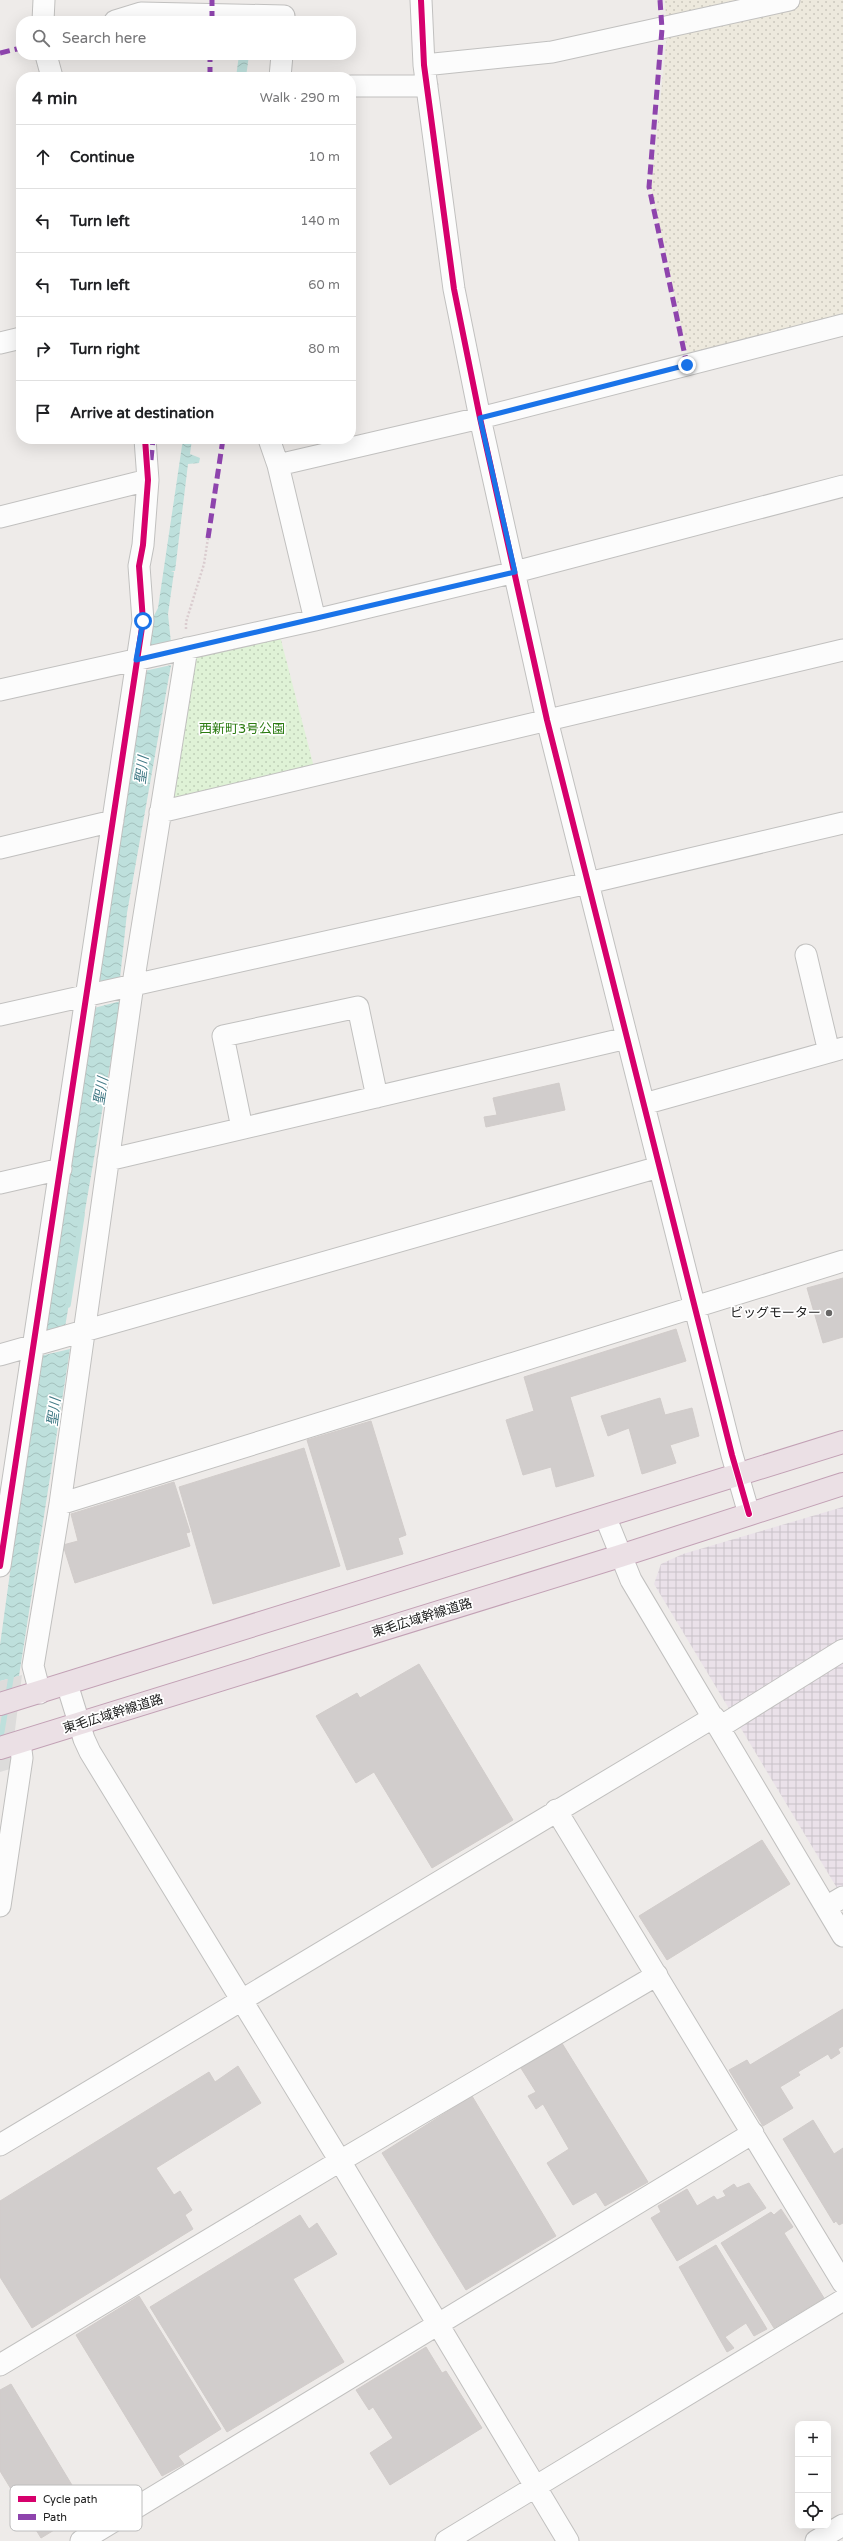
<!DOCTYPE html>
<html lang="en">
<head>
<meta charset="utf-8">
<style>
  body { margin:0; font-family:"Varela Round","Noto Sans JP",sans-serif; background:#f6f6f6; color:#202124 }
  .controls { position:absolute; right:12px; bottom:12px; display:grid; overflow:hidden; border-radius:8px; box-shadow:0 4px 16px #0002 }
  .controls button { width:36px; height:36px; display:grid; place-items:center; padding:0; border:0; border-bottom:1px solid #e0e0e0; background:#fff; color:#202124; font:20px sans-serif }
  .stop { position:absolute; width:12px; height:12px; margin:-9px; border:3px solid #1a73e8; border-radius:50%; background:#fff }
  .stop.end { background:#1a73e8; border-color:#fff; box-shadow:0 1px 4px #0008 }
  .list { margin:0; padding:0; list-style:none }
  h2 { display:flex; justify-content:space-between; align-items:center; height:52px; margin:0; padding:0 16px; font-size:17px }
  h2 small { font-size:13px; font-weight:400; color:#757577 }
  .list li { display:grid; grid-template-columns:26px 1fr auto; gap:12px; align-items:center; box-sizing:border-box; height:64px; padding:0 16px; border-top:1px solid #e0e0e0 }
  .list b { display:block; font-size:15px; white-space:nowrap }
  .list em { font-size:13px; font-style:normal; color:#757577 }
  .icon { flex:none; width:22px; height:22px; fill:none; stroke:currentColor; stroke-width:2; stroke-linecap:round; stroke-linejoin:round }
  .map { position:relative; flex:none; width:843px; height:2541px; overflow:hidden }
  .search { position:absolute; background:#fff; box-shadow:0 4px 16px #0002; left:16px; top:16px; width:340px; height:44px; display:flex; align-items:center; gap:10px; box-sizing:border-box; padding:0 14px; border-radius:16px; color:#757577; font-size:15px }
  .panel { position:absolute; background:#fff; box-shadow:0 4px 16px #0002; left:16px; top:72px; width:340px; height:372px; border-radius:16px }
  .map>svg:first-child { display:block }
</style>
</head>
<body>
<div class="map">
<svg width="843" height="2541" viewBox="0 0 843 2541">
  <defs>
    <pattern id="industrial-grid" width="8" height="8" patternUnits="userSpaceOnUse"><rect width="8" height="8" fill="#eae1e9"/><path d="M0 4h8M4 0v8" fill="none" stroke="#c8c1c8"/></pattern>
    <pattern id="farmland-dots" width="8" height="8" patternUnits="userSpaceOnUse"><rect width="8" height="8" fill="#ede9dd"/><path d="M2 2h.1M6 6h.1" fill="none" stroke="#cbc8bd" stroke-width="1.8" stroke-linecap="round"/></pattern>
    <pattern id="park-dots" width="8" height="8" patternUnits="userSpaceOnUse"><rect width="8" height="8" fill="#dff2d6"/><path d="M2 2h.1M6 6h.1" fill="none" stroke="#bfcfb7" stroke-width="1.8" stroke-linecap="round"/></pattern>
    <pattern id="water-waves" width="16" height="10" patternUnits="userSpaceOnUse"><rect width="16" height="10" fill="#bee0dc"/><path d="M0 5q4-4 8 0t8 0" fill="none" stroke="#a3c0bc"/></pattern>
  </defs>
  <rect width="100%" height="100%" fill="#eeebe9"/>
  <path fill="url(#industrial-grid)" d="M843 1507V1898L654 1584 661 1564 683 1554Z"/>
  <path fill="url(#farmland-dots)" d="M665 0H843V319L688 356 651 189 667 35Z"/>
  <path fill="url(#park-dots)" d="M280 636 316 775 167 810 192 657Z"/>
  <path fill="url(#water-waves)" d="M239 55H249L246 77H236Z
    M183 439H192L190 454 200 458 199 463 188 464 175 571H171L174 572 168 614 171 643 142 650 149 625 158 608Z
    M171 665 127 913 120 978 94 984 140 672Z
    M121 1001 65 1327 43 1333 94 1008Z
    M70 1349 19 1676 0 1681V1645L40 1356Z"/>
  <path fill="#dddcdb" d="M22 1675 10 1769 0 1772V1681Z"/>
  <g fill="none" stroke-linecap="round" stroke-linejoin="round">
    <path stroke="#bee0dc" stroke-width="5.5" d="M68 1305 82 1215
      M8 1696 12 1671
      M0 1742 6 1707"/>
  </g>
  <path fill="#d1cdcc" stroke="#d1ccca" d="M559 1083 565 1110 486 1127 484 1117 497 1115 493 1098Z
    M843 1278V1337L823 1343 807 1288Z
    M676 1329 686 1361 570 1397 594 1476 556 1487 551 1467 523 1475 506 1420 534 1411 524 1377Z
    M660 1398 665 1415 692 1408 699 1436 670 1445 676 1463 642 1474 629 1428 608 1436 601 1416Z
    M371 1421 406 1535 398 1538 403 1554 347 1570 307 1440Z
    M304 1448 340 1566 213 1604 179 1487Z
    M174 1482 190 1532 186 1533 190 1546 75 1583 63 1545 78 1541 71 1514Z
    M419 1664 513 1820 432 1868 374 1772 356 1783 316 1716 357 1693 360 1698Z
    M762 1840 790 1884 667 1960 639 1916Z
    M843 2009V2046L838 2049 840 2053 831 2059 828 2054 798 2072 800 2075 780 2087 793 2108 763 2126 729 2070 747 2060 750 2065Z
    M560 2040 648 2182 605 2206 596 2192 573 2205 547 2163 569 2149 543 2104 536 2109 528 2096 536 2092 519 2065Z
    M238 2066 261 2103 156 2168 174 2195 180 2191 192 2210 185 2215 193 2229 32 2328 0 2277V2201L209 2072 215 2082Z
    M472 2096 556 2236 466 2290 382 2153Z
    M813 2120 834 2154 843 2148V2223L839 2225 836 2221 834 2223 783 2139Z
    M749 2183 766 2208 677 2261 651 2218 661 2212 658 2206 687 2189 697 2206 714 2196 717 2200 726 2196 723 2191 734 2184 737 2188Z
    M781 2209 793 2227 784 2233 824 2298 774 2328 721 2243 771 2212 774 2215Z
    M300 2215 309 2229 317 2223 337 2254 293 2279 344 2362 227 2432 150 2307Z
    M716 2245 767 2329 754 2336 746 2323 725 2337 734 2348 727 2352 679 2267Z
    M139 2296 221 2429 178 2456 184 2464 162 2476 76 2335Z
    M426 2347 442 2373 446 2371 482 2428 390 2485 370 2453 393 2438 373 2407 369 2410 356 2390Z
    M11 2384 87 2510 41 2538 0 2471V2390Z"/>
  <g fill="none" stroke-linecap="round" stroke-linejoin="round">
    <g stroke="#c1c0bf" stroke-width="23">
      <path id="minor" d="M421 0 424 65 454 289 480 418 547 720 732 1455 749 1514
        M43 21 44 0
        M115 21 141 13 284 16
        M46 55 52 77
        M424 65 552 52 789 0
        M280 77 282 55
        M351 86H427
        M0 343 21 338
        M269 439 278 465 315 620
        M278 465 480 418 843 325
        M0 517 148 480
        M0 690 315 620 515 572 843 486
        M160 812 843 650
        M0 848 113 821
        M806 955 829 1052
        M0 1015 588 883 843 823
        M644 1104 843 1048
        M242 1128 223 1036 358 1007 377 1097
        M108 1160 627 1038
        M0 1183 61 1169
        M0 1355 659 1167
        M60 1504 843 1261
        M605 1516 631 1580 843 1936
        M0 1566 143 621 139 566 143 545 148 480 145 439
        M67 1684 84 1739 90 1752 340 2161 568 2541
        M40 1693 33 1666 60 1504 133 984 187 648
        M720 1727 843 1650
        M556 1810 843 2283
        M0 1906 22 1758 20 1742
        M826 1907 843 1897
        M0 2145 714 1717
        M0 2365 340 2161 657 1975
        M81 2541 753 2133
        M446 2541 843 2300
        M816 2541 843 2525"/>
    </g>
    <g stroke="#c2a1b5" stroke-width="24">
      <path id="highway" d="M0 1704 843 1442
        M0 1748 620 1556 843 1484"/>
    </g>
    <path stroke="#dacccf" stroke-width="2.5" stroke-dasharray="2 2" stroke-linecap="butt" d="M186 629V622L204 564 208 538"/>
    <use href="#minor" stroke="#fcfcfc" stroke-width="21"/>
    <use href="#highway" stroke="#ebe0e5" stroke-width="22"/>
    <path stroke="#8e44ad" stroke-width="5" stroke-dasharray="10 5" stroke-linecap="butt" d="M660 0 662 29 649 187 687 365
      M212 21V0
      M0 53 21 48
      M210 77V55
      M151 460 153 439
      M208 538 223 439"/>
    <g stroke="#fff" stroke-width="8">
      <path id="cycleway" d="M421 0 424 65 454 289 480 418 547 720 732 1455 749 1514
        M0 1566 143 621 139 566 143 545 148 480 145 439"/>
    </g>
    <use href="#cycleway" stroke="#d6006c" stroke-width="6"/>
  </g>
  <g fill="none" stroke-linecap="round" stroke-linejoin="round">
    <path stroke="#1a73e8" stroke-width="5" d="M143 621 136 660 515 572 480 418 687 365"/>
  </g>
  <circle fill="#686766" stroke="#fff" stroke-width="1.5" cx="829" cy="1313" r="4"/>
  <g text-anchor="middle" dominant-baseline="central" stroke-width="3.5" stroke-linejoin="round" paint-order="stroke">
    <g font-size="13" fill="#2b7b11" stroke="#fff">
      <text x="242" y="729">西新町3号公園</text>
    </g>
    <g font-size="13" fill="#202020" stroke="#fff" text-anchor="end">
      <text x="821" y="1313">ビッグモーター</text>
    </g>
    <g font-size="13" fill="#202020" stroke="#fff">
      <text transform="translate(422 1618) rotate(-17)">東毛広域幹線道路</text>
      <text transform="translate(113 1714) rotate(-17)">東毛広域幹線道路</text>
    </g>
    <g font-size="14" font-style="italic" fill="#407985" stroke="#fff">
      <text transform="translate(142 770) rotate(-83)">聖川</text>
      <text transform="translate(101 1091) rotate(-81)">聖川</text>
      <text transform="translate(54 1412) rotate(-83)">聖川</text>
    </g>
  </g>
  <rect x="10" y="2485" width="132" height="46" rx="6" fill="#fff" stroke="#bcbcbc" stroke-width="1"/>
  <rect x="18" y="2496" width="18" height="6" fill="#d6006c"/>
  <rect x="18" y="2514" width="18" height="6" fill="#8e44ad"/>
  <g font-size="11" fill="#202020">
    <text x="43" y="2503">Cycle path</text>
    <text x="43" y="2521">Path</text>
  </g>
</svg>
<div class="controls">
<button>+</button>
<button>−</button>
<button><svg class="icon" aria-label="locate" viewBox="0 0 24 24"><circle cx="12" cy="12" r="6"/><path d="M12 2v4M12 18v4M2 12h4M18 12h4"/></svg></button>
</div>
<div class="stop" style="left:143px;top:621px"></div>
<div class="stop end" style="left:687px;top:365px"></div>
<div class="search"><svg class="icon" aria-label="search" viewBox="0 0 24 24"><circle cx="10" cy="10" r="6"/><path d="M15 15l6 6"/></svg>Search here</div>
<section class="panel">
<h2>4 min<small>Walk · 290 m</small></h2>
<ul class="list">
<li><svg class="icon" aria-label="ahead" viewBox="0 0 24 24"><path d="M12 20V5M6 11l6-6 6 6"/></svg><div><b>Continue</b></div><em>10 m</em></li>
<li><svg class="icon" aria-label="left" viewBox="0 0 24 24"><path d="M17 20v-9H6M10 6l-5 5 5 5"/></svg><div><b>Turn left</b></div><em>140 m</em></li>
<li><svg class="icon" aria-label="left" viewBox="0 0 24 24"><path d="M17 20v-9H6M10 6l-5 5 5 5"/></svg><div><b>Turn left</b></div><em>60 m</em></li>
<li><svg class="icon" aria-label="right" viewBox="0 0 24 24"><path d="M7 20v-9h11M14 6l5 5-5 5"/></svg><div><b>Turn right</b></div><em>80 m</em></li>
<li><svg class="icon" aria-label="arrive" viewBox="0 0 24 24"><path d="M6 21V4h12l-3 4 3 4H6"/></svg><div><b>Arrive at destination</b></div></li>
</ul>
</section>
</div>
</body>
</html>
